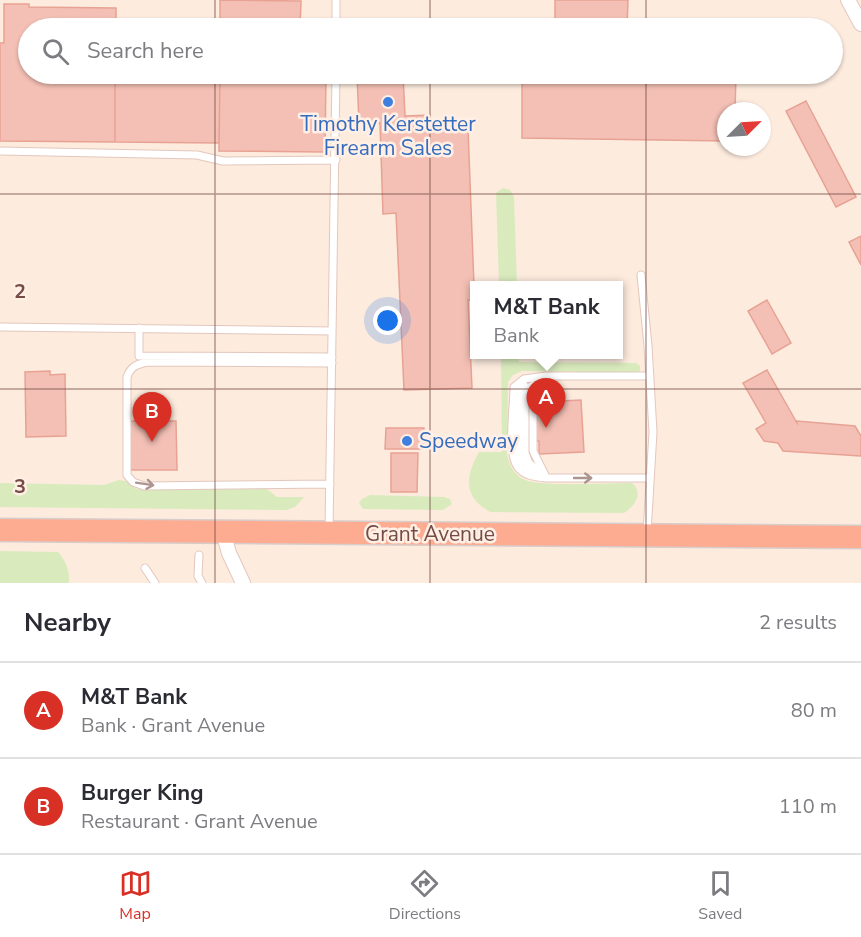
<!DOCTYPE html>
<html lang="en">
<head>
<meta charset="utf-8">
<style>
  body { margin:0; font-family:"Nunito Sans",sans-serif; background:#f7f7f7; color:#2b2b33 }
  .compass { position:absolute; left:717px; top:102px; width:54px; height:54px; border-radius:50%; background:#fff; box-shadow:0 2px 4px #0004; rotate:66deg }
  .you { position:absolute; left:388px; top:321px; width:21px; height:21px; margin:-15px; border:4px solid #fff; border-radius:50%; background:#1a73e8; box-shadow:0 0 0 9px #1a73e833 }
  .badge { display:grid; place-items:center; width:39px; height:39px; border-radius:50%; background:#d93025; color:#fff; font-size:20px; font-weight:700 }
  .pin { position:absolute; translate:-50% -50px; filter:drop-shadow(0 2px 3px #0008) }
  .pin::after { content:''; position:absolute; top:32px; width:21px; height:18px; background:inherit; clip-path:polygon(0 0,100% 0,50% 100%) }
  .popup { position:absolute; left:470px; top:281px; width:153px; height:78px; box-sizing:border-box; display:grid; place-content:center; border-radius:0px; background:#fff; filter:drop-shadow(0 2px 4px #0005); font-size:20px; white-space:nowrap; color:#7c7c81 }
  .popup b { font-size:22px; color:#2b2b33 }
  .popup::after { content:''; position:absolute; left:50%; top:100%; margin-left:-12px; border:12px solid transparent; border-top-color:#fff }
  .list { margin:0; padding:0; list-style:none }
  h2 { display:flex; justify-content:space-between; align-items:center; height:78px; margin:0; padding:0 24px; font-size:26px }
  h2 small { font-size:20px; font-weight:400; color:#7c7c81 }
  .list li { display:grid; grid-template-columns:39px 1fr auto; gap:18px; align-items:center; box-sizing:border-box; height:96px; padding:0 24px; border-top:2px solid #e1e1e2 }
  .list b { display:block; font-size:22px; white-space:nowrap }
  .list p { margin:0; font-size:20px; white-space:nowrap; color:#7c7c81 }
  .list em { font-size:20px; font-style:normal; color:#7c7c81 }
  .icon { flex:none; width:33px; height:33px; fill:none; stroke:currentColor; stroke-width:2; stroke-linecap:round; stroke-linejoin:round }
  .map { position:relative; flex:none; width:861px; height:583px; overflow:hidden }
  .search { position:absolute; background:#fff; box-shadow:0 2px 4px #0004; left:18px; right:18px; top:18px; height:66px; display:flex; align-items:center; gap:15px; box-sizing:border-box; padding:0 21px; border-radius:33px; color:#7c7c81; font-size:22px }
  .sheet { height:270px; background:#fff }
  nav { display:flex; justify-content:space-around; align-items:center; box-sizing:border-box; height:84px; border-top:2px solid #e1e1e2; background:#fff; font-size:16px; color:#7c7c81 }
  nav a { display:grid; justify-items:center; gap:3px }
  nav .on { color:#d93025 }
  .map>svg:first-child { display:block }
</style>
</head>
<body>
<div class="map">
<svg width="861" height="583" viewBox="0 0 861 583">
  <rect width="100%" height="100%" fill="#fdebde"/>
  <path fill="#d9ebbd" d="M503 188 510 190 514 197 517 285H499L496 193Z
    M501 355H518L519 362 636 363 640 366V370L638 373 522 371 513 375 508 382 507 455C510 466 514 475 525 480 541 487 611 483 632 483 644 493 635 506 624 513L490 512C463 497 465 477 479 452H502Z
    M119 480 126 481 136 489H267L277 497H304L295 507 287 510 0 507V483L104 485Z
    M370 495 444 497 450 499 452 504 443 510 363 509 359 503 362 499Z
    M0 551 58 552C66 561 70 571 69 583H0Z"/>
  <path fill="#f4c0b5" stroke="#e7a294" stroke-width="1.5" d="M220 0 301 1 300 28H323H220Z
    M555 0H628L627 28H555Z
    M4 4H29V7L116 8V28H28V74H115V142L0 141V43H4Z
    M115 74H220L219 143 115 142Z
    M220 74H326L325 152 219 151Z
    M357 74H403L405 116 430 115 431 130 468 129 474 286V300H468L472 388 404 390 396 213 383 214 380 123H359Z
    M522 74H736L735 111H726V141L522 138Z
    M806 101 856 197 836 207 786 111Z
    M861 236V265L849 242Z
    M767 300 791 343 772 354 748 311Z
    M767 370 797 423V421L855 426 861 436V456L783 451 778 443 764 441 756 429 766 423 743 383Z
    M50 371V375L65 374 66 436 26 437 25 372Z
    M581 400 584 452 539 454V441L511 442 509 415 539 414V402Z
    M127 421H176L177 470H127Z
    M386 428H424V449H385Z
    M391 453H418L417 492H391Z"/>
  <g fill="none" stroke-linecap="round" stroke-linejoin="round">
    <g stroke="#e3c7bd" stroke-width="9">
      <path id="service" d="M336 28V0
        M0 151 197 155 223 161 336 160
        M641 275 648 346 653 432 647 533
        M0 327 332 331
        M139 328V356L332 357
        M650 376H546L524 379 514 387C514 406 507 451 517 466 523 476 536 477 547 478H650
        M543 381 533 395V451L545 475
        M524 385 519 389 518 454 523 465 531 472
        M544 476 529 463 525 453V394L530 387 544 378
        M330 484 144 486 133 482 127 475V377C131 366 137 364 148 362L332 363
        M329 530 336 74
        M199 555 198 576 202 583
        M145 568 155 583"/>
    </g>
    <g stroke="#e3c7bd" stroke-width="16">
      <path id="minor" d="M848 0 861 24
        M223 532 229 553 243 583"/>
    </g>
    <g stroke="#d8cdcb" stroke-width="25">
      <path id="trunk" d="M0 530 861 537"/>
    </g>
    <use href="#service" stroke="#fff" stroke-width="7"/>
    <use href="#minor" stroke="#fff" stroke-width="14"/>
    <use href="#trunk" stroke="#fdac92" stroke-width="22"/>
  </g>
  <defs><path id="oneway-shaft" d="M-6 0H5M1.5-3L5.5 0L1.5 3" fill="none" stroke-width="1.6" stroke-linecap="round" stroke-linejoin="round" transform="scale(1.5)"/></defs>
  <g stroke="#ac948f">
    <use href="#oneway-shaft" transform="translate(583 478)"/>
    <use href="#oneway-shaft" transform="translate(145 484) rotate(9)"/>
  </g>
  <path fill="none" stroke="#744c45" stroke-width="1.5" stroke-opacity="0.55" d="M215 0V28M430 0V28M646 0V28M215 74V583M430 74V583M646 74V583M0 194H861M0 389H861"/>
  <g fill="#3f7fe0" stroke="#ffefe5" stroke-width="2">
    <circle cx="388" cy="102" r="6"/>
    <circle cx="407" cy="441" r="6"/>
  </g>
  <g text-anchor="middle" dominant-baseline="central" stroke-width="5" stroke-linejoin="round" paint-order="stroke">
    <g font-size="21" fill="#366cbe" stroke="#ffefe5">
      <text x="388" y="124">Timothy Kerstetter<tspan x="388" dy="24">Firearm Sales</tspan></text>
      <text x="419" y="441" text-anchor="start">Speedway</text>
    </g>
    <g font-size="21" fill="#744c45" stroke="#ffefe5">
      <text x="430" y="534">Grant Avenue</text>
    </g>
  </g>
  <g font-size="20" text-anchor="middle" font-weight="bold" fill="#744c45" stroke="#ffefe5" stroke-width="5" stroke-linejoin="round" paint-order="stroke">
    <text x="20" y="298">2</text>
    <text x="20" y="493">3</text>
  </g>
</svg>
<svg class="compass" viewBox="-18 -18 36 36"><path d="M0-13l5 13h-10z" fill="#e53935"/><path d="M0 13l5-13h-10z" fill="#7c7c81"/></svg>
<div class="you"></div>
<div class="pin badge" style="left:546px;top:428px">A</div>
<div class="popup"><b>M&amp;T Bank</b>Bank</div>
<div class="pin badge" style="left:152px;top:442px">B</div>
<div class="search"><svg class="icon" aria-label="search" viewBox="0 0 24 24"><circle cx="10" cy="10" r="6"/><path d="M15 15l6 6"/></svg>Search here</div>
</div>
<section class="sheet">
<h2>Nearby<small>2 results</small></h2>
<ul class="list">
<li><span class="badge">A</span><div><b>M&amp;T Bank</b><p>Bank · Grant Avenue</p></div><em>80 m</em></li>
<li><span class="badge">B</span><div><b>Burger King</b><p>Restaurant · Grant Avenue</p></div><em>110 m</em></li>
</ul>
</section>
<nav>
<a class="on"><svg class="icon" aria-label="map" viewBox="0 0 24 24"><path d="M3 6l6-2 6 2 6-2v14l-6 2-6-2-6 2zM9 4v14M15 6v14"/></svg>Map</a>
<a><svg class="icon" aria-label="directions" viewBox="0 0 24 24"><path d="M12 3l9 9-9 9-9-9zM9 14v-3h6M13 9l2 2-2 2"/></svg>Directions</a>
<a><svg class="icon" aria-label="saved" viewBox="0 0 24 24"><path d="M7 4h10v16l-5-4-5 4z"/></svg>Saved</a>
</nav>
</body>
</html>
